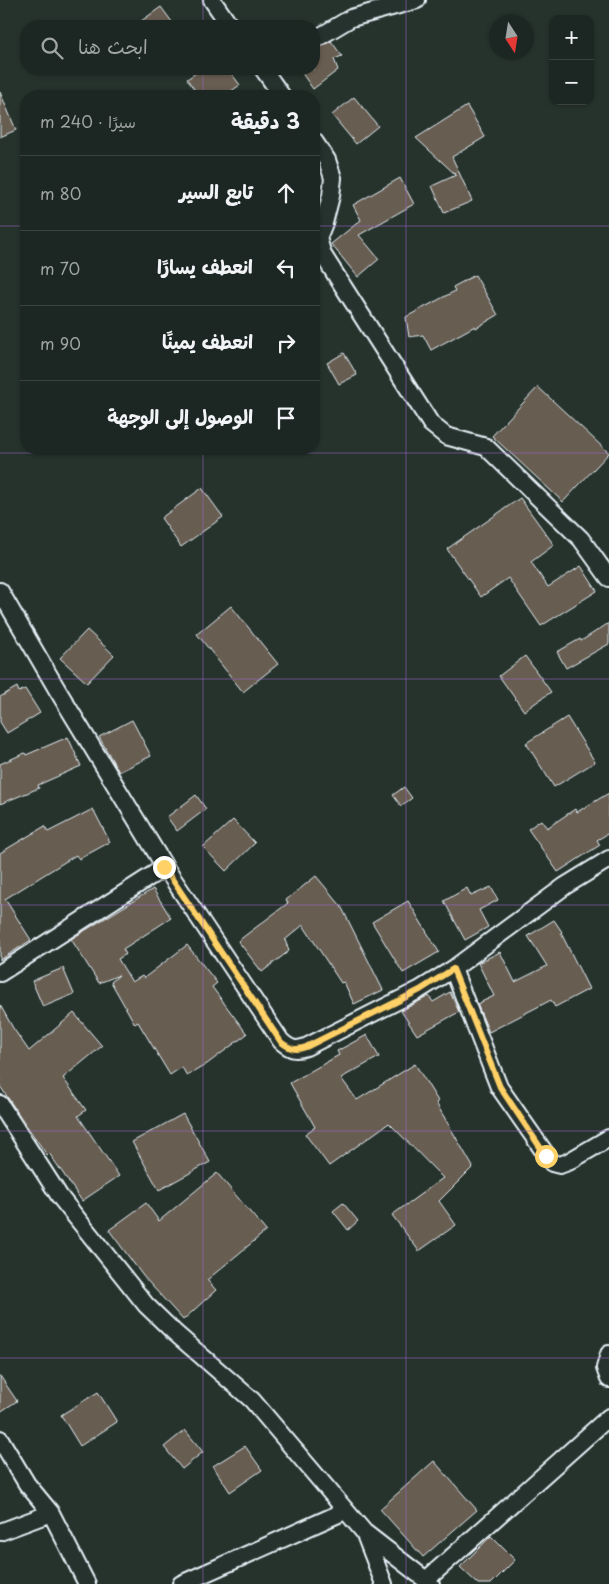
<!DOCTYPE html>
<html lang="ar">
<head>
<meta charset="utf-8">
<style>
  body { margin:0; font-family:"Playpen Sans","Playpen Sans Arabic",sans-serif; background:#29322f; color:#f1f3f6; direction:rtl }
  .controls { position:absolute; right:15px; top:15px; display:grid; overflow:hidden; border-radius:10px; box-shadow:0 1px 4px #0004 }
  .controls button { width:45px; height:45px; display:grid; place-items:center; padding:0; border:0; border-bottom:1px solid #3a4340; background:#1c2622; color:#f1f3f6; font:25px sans-serif }
  .compass { position:absolute; left:489px; top:15px; width:45px; height:45px; border-radius:50%; background:#1c2622; box-shadow:0 1px 4px #0004; rotate:168deg }
  .stop { position:absolute; width:15px; height:15px; margin:-11px; border:4px solid #ffd166; border-radius:50%; background:#fff }
  .stop.end { background:#ffd166; border-color:#fff; box-shadow:0 1px 5px #0008 }
  .list { margin:0; padding:0; list-style:none }
  h2 { display:flex; justify-content:space-between; align-items:center; height:65px; margin:0; padding:0 20px; font-size:21px }
  h2 small { font-size:16px; font-weight:400; color:#a0a5a5 }
  .list li { display:grid; grid-template-columns:32px 1fr auto; gap:15px; align-items:center; box-sizing:border-box; height:75px; padding:0 20px; border-top:1px solid #3a4340 }
  .list b { display:block; font-size:19px; white-space:nowrap }
  .list em { font-size:16px; font-style:normal; color:#a0a5a5 }
  .icon { flex:none; width:28px; height:28px; fill:none; stroke:currentColor; stroke-width:2; stroke-linecap:round; stroke-linejoin:round }
  .map { position:relative; flex:none; width:609px; height:1584px; overflow:hidden; direction:ltr }
  .search { position:absolute; background:#1c2622; box-shadow:0 1px 4px #0004; left:20px; top:20px; width:300px; height:55px; display:flex; align-items:center; gap:12px; box-sizing:border-box; padding:0 18px; border-radius:20px; color:#a0a5a5; font-size:19px }
  .panel { position:absolute; background:#1c2622; box-shadow:0 1px 4px #0004; left:20px; top:90px; width:300px; height:365px; border-radius:20px; direction:rtl }
  .map>svg:first-child { display:block }
</style>
</head>
<body>
<div class="map">
<svg width="609" height="1584" viewBox="0 0 609 1584">
  <rect width="100%" height="100%" fill="#26332d"/>
  <filter id="ink" filterUnits="userSpaceOnUse"><feTurbulence type="fractalNoise" baseFrequency=".02" numOctaves="2"/><feDisplacementMap in="SourceGraphic" scale="10" xChannelSelector="R" yChannelSelector="G"/><feConvolveMatrix kernelMatrix="1 2 1 2 8 2 1 2 1" color-interpolation-filters="sRGB"/></filter>
  <g filter="url(#ink)">
    <path fill="#675d51" stroke="#e8f1f8" d="M161 7 175 26H134Z
      M331 41 342 56 334 59 338 70 313 89 299 69H314V50Z
      M202 69H228L240 85 224 96H199L187 79Z
      M0 92 16 130 0 137Z
      M354 97 378 126 356 144 332 115Z
      M467 106 485 137 452 157 472 201 444 213 432 186 456 175 416 138Z
      M400 178 414 204 359 235 379 259 358 277 331 244 361 220 353 205Z
      M475 275 498 315 476 328 475 326 431 350 423 335 409 337 406 317 455 291 453 287Z
      M344 353 357 375 339 384 327 363Z
      M538 387 609 453 563 502 492 436Z
      M202 488 223 517 181 547 161 518Z
      M520 498 554 545 531 562 548 587 581 566 597 591 541 626 508 578 481 597 447 549Z
      M231 606 278 664 243 692 197 634Z
      M609 623V644L566 668 557 652 580 639 581 641Z
      M87 630 114 655 87 683 60 658Z
      M525 656 551 692 524 711 499 676Z
      M17 687 19 692 25 689 40 713 7 733 0 722V697Z
      M567 717 595 762 554 787 526 743Z
      M132 720 151 756 119 772 99 737Z
      M68 737 81 766 38 785 39 788 0 804V764L25 753 26 755Z
      M404 787 412 798 401 806 393 795Z
      M609 793V833L597 840 600 845 558 872 528 829 541 820 547 828 575 809 577 812Z
      M196 795 206 809 177 831 167 817Z
      M93 809 110 842 79 859 76 855 5 899 31 940 0 960V853L45 826 48 832Z
      M233 820 255 843 226 871 203 847Z
      M316 876 341 906 383 990 354 1004 344 982 341 983 303 925 285 940 289 951 262 972 238 941 288 903 286 900Z
      M491 887 498 900 479 910 488 927 465 940 444 901 467 888 471 896Z
      M153 889 171 918 123 949 126 954 118 959 132 982 142 976 144 978 187 945 217 983 212 987 247 1034 207 1064 187 1076 182 1067 170 1075 138 1022 135 1024 111 982 119 975 99 983 71 939Z
      M408 901 439 952 403 973 372 922Z
      M554 920 562 932 561 933 589 989 555 1007 551 1000 489 1032 477 1004 494 996 478 963 500 952 515 982 547 966 528 936Z
      M63 968 74 994 43 1007 32 981Z
      M450 992 459 1012 417 1035 401 1011 429 996 433 1002Z
      M0 1005 13 1028 29 1051 74 1013 102 1046 63 1078 86 1110 78 1116 119 1176 82 1201 49 1153 47 1155 24 1122 0 1086Z
      M367 1035 379 1057 341 1078 357 1100 415 1064 438 1101 436 1103 473 1167 439 1201 456 1225 419 1251 392 1215 443 1178 389 1123 329 1166 305 1134 315 1127 290 1083 339 1055 337 1051Z
      M183 1114 210 1162 159 1190 132 1142Z
      M217 1173 266 1231 207 1280 216 1290 183 1320 143 1276 109 1230 146 1203 159 1221Z
      M343 1203 358 1221 348 1230 333 1211Z
      M0 1376 17 1401 0 1412Z
      M98 1392 117 1422 80 1446 61 1415Z
      M185 1430 203 1452 182 1469 164 1447Z
      M245 1446 262 1470 230 1492 213 1466Z
      M434 1461 477 1510 423 1557 380 1509Z
      M491 1536 515 1560 491 1584H478L460 1567Z"/>
    <g fill="none" stroke-linecap="round" stroke-linejoin="round">
      <g stroke="#e8f1f8" stroke-width="20">
        <path id="minor" d="M212 0 230 26
          M314 40 351 18 417 0
          M263 69 282 96
          M314 141 327 160 333 178 331 196 324 223 318 238 323 255 431 424 446 436 486 447 581 539 609 578
          M0 591 58 691 165 867 281 1041C290 1049 295 1051 306 1047L419 990 453 969 565 886 609 859
          M453 969 499 1087 552 1163 560 1165 568 1162 609 1138
          M0 973 165 867
          M0 1104 60 1197 146 1305 174 1332 252 1400 364 1532 431 1584
          M609 1354 605 1368 609 1379
          M0 1439 27 1484 51 1513 87 1584
          M0 1532 51 1513
          M364 1532 384 1584
          M426 1580 609 1417
          M181 1584 345 1511"/>
      </g>
      <use href="#minor" stroke="#26332d" stroke-width="16"/>
    </g>
  </g>
  <g fill="none" stroke-linecap="round" stroke-linejoin="round" filter="url(#ink)">
    <path stroke="#ffd166" stroke-width="6" d="M164 867 281 1042C290 1049 295 1051 306 1047L420 990 453 969 500 1087 546 1156"/>
  </g>
  <path fill="none" stroke="#9c67d0" stroke-width="1" stroke-opacity="0.55" d="M203 0V26M406 0V1584M203 69V96M0 226H26M314 226H609M203 449V1584M0 453H609M0 679H609M0 905H609M0 1131H609M0 1358H609"/>
</svg>
<div class="controls">
<button>+</button>
<button>−</button>
</div>
<svg class="compass" viewBox="-18 -18 36 36"><path d="M0-13l5 13h-10z" fill="#e53935"/><path d="M0 13l5-13h-10z" fill="#a0a5a5"/></svg>
<div class="stop" style="left:546px;top:1156px"></div>
<div class="stop end" style="left:164px;top:867px"></div>
<div class="search"><svg class="icon" aria-label="search" viewBox="0 0 24 24"><circle cx="10" cy="10" r="6"/><path d="M15 15l6 6"/></svg>ابحث هنا</div>
<section class="panel">
<h2>3 دقيقة<small>سيرًا · 240 m</small></h2>
<ul class="list">
<li><svg class="icon" aria-label="ahead" viewBox="0 0 24 24"><path d="M12 20V5M6 11l6-6 6 6"/></svg><div><b>تابع السير</b></div><em>80 m</em></li>
<li><svg class="icon" aria-label="left" viewBox="0 0 24 24"><path d="M17 20v-9H6M10 6l-5 5 5 5"/></svg><div><b>انعطف يسارًا</b></div><em>70 m</em></li>
<li><svg class="icon" aria-label="right" viewBox="0 0 24 24"><path d="M7 20v-9h11M14 6l5 5-5 5"/></svg><div><b>انعطف يمينًا</b></div><em>90 m</em></li>
<li><svg class="icon" aria-label="arrive" viewBox="0 0 24 24"><path d="M6 21V4h12l-3 4 3 4H6"/></svg><div><b>الوصول إلى الوجهة</b></div></li>
</ul>
</section>
</div>
</body>
</html>
